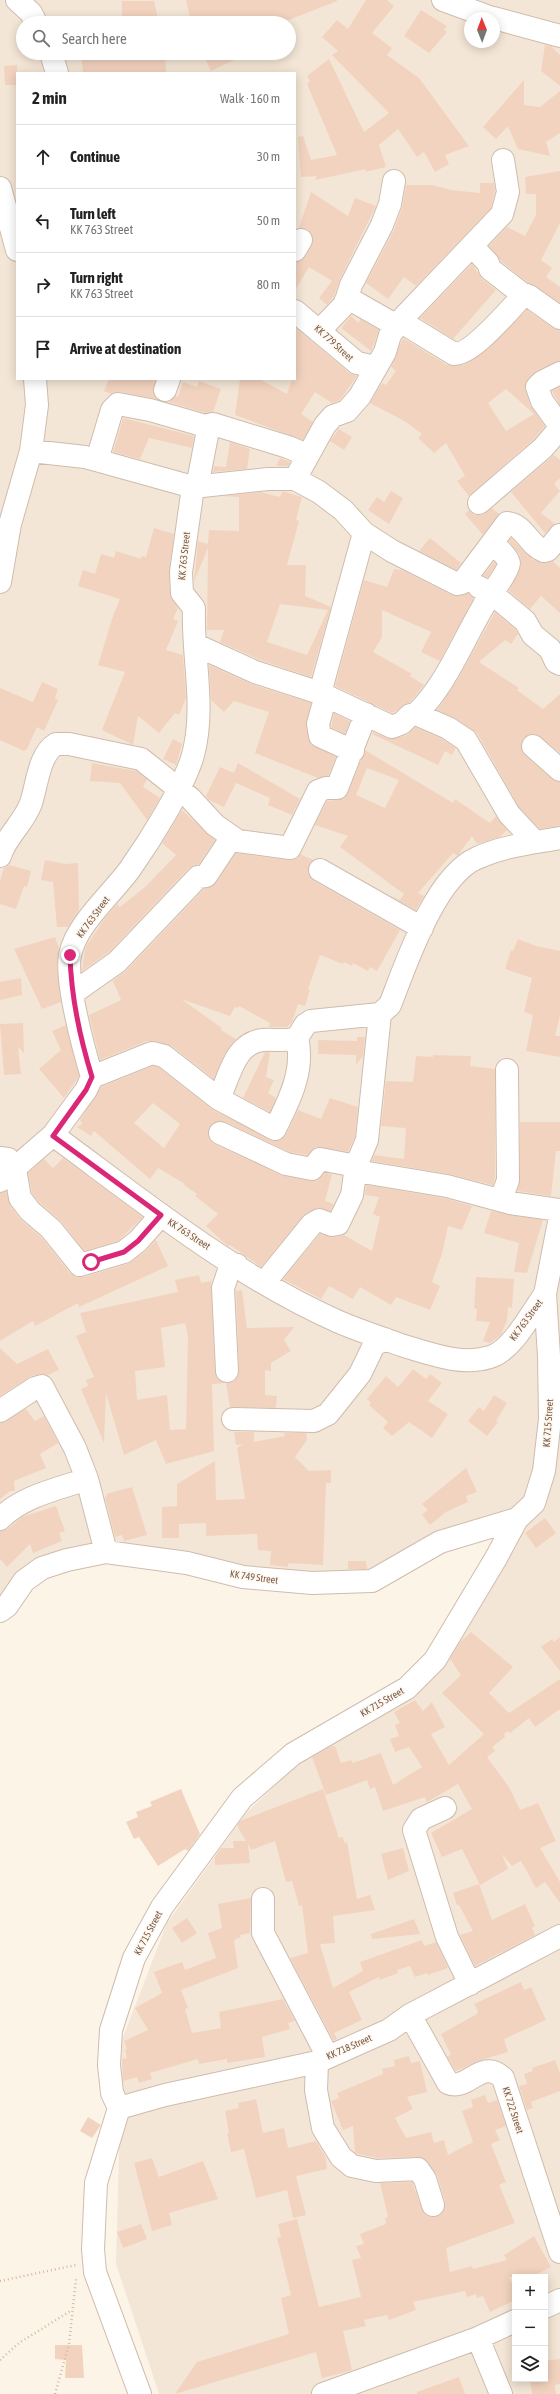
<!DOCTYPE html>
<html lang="en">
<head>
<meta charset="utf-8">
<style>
  body { margin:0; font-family:"Asap Condensed",sans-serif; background:#f6f6f6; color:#222 }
  .controls { position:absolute; right:12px; bottom:12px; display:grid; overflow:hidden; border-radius:0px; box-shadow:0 2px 10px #0003 }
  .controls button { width:36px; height:36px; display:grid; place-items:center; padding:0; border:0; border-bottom:1px solid #e0e0e0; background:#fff; color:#222; font:20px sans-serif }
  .compass { position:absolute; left:464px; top:12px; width:36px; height:36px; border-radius:50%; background:#fff; box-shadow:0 2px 10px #0003; rotate:359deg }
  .stop { position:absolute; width:12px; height:12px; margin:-9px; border:3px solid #db2777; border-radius:50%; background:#fff }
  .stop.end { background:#db2777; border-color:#fff; box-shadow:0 1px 4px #0008 }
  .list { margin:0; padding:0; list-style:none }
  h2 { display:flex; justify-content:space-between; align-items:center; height:52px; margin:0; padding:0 16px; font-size:17px }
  h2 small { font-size:13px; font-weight:400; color:#767676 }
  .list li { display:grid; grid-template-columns:26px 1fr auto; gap:12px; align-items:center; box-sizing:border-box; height:64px; padding:0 16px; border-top:1px solid #e0e0e0 }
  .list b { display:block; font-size:15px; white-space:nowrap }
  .list p { margin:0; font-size:13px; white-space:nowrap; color:#767676 }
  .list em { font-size:13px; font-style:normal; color:#767676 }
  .icon { flex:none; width:22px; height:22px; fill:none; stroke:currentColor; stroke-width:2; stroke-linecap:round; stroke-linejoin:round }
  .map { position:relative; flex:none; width:560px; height:2394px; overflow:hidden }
  .search { position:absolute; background:#fff; box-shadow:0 2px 10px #0003; left:16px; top:16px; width:280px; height:44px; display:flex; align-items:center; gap:10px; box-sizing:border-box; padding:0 14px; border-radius:22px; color:#767676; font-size:15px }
  .panel { position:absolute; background:#fff; box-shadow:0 2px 10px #0003; left:16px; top:72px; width:280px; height:308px; border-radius:0px }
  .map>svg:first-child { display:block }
</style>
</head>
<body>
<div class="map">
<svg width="560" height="2394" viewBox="0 0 560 2394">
  <rect width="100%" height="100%" fill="#fdf4e8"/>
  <path fill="#f4e6d6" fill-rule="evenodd" d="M0 0H560V2394H159L116 2264 122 2040 167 1923 246 1813 303 1759 410 1696 530 1516 378 1580 55 1554 0 1603ZM470 18H494V42H470ZM23 23H289V53H23ZM17 73H295V379H17ZM515 2277H545V2379H515Z"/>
  <path fill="#f2d3bf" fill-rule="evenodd" d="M186 0H337V1L281 23H191Z
    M366 0H387L394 6 372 33 392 48 387 55 419 78 469 146 445 155 449 164 435 172 424 152 417 157 398 129 379 145 386 167 365 172 366 169 315 180 317 176 301 177 298 137 303 136 311 160 337 155 307 84 310 81 307 76 329 59 364 132 389 113 332 55 338 51 322 37 337 20 348 29Z
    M122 1H154L159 23H122Z
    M421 10 447 26 444 29 447 32 429 53 404 36Z
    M545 45 551 46 560 55V86L541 71Z
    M81 53 165 56 166 72 83 73Z
    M203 53H249L211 71Z
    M17 65V85H5L4 66Z
    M524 80V105L540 107 560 91V133L546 142 550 156 518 149 508 126 496 139 483 127Z
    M560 171V223L541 260 552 268 546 277 560 287V303L527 282 501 261 489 246 507 227 525 236 536 215V194H526L525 177Z
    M480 183H494L495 191 491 208 416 286 404 277 388 299 366 283 394 230 402 208 406 185H432L451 190 480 193Z
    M311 192 348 216 355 198 376 206 340 279 334 296 327 305 319 298 332 281 309 267 295 290V262L305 257 313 241 308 230 299 228Z
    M472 264 482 279 496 290 453 339 420 318Z
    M527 310 553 328 560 330V361L536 371 525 385 530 405 545 426 534 439 469 496 457 481 465 476 446 443 434 453 418 438 422 434 406 422 370 403 382 383 386 385 396 371 391 367 403 338 447 365H464L488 349ZM506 389 534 414 506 431 488 403Z
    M351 316 359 323 360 319 379 330 371 351 341 328Z
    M295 327 349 373 357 376 340 400 332 403 315 392 301 414 313 422 303 440 235 415 240 379H259L287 394 292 379H295Z
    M109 379H156L153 392 157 399 120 392 111 394 104 391Z
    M199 381 221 389 213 412 206 413 168 402 175 396 178 397 183 382 197 387Z
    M560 387V405L552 391Z
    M123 418 194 436 192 448 149 438 140 459 113 452Z
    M339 429 352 437 344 450 330 441Z
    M230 442 250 449 247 469 213 472 214 466 226 467Z
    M554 455 560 460V478L554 484 560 491 541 513 555 524 545 533 511 492Z
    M280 458 290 462 288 466H276Z
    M391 491 403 498 389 524 368 510 377 497 384 502Z
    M260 492 280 497 282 492H285L302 497 296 520 299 521 287 565H306L305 596 331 607 311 677 260 660 220 642 224 630H207L208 548 194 582 198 541 208 544 209 530 239 531V497L223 496ZM280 604 328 610 307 655 267 642Z
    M492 508 499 514 483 535 465 514 469 510 475 515H482Z
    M154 528 174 534 169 573 170 594 178 608 173 619 178 621 166 650 183 655 186 698 179 715 175 713 159 733 138 716 133 745 102 730 125 672 98 665 112 619 120 599 78 586 83 570 95 574 101 554 114 558 116 551 141 559V556L146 557Z
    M430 538 461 563 456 570 419 551Z
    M511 538 533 560 546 563 553 561 560 568V613L541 596 530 609 509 591 521 566 520 555 509 541Z
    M494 562 496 564 488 577 483 576Z
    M394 569 402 570 451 595 459 596 468 593 474 598 440 661 421 652 431 632 382 610V637L373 652 412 674 410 676 424 685 410 702 392 713 335 686 364 580 387 587Z
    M495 612 515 629 518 634 511 644 505 640 479 662 519 688 517 690 543 709 560 694V753L536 734 524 737 521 744 525 755 552 779 560 782V826L540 829 519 807 477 733 455 718 437 710 458 679Z
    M209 665 251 684 311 703 306 726 310 743 336 757 328 776 318 778 255 753 269 712 234 701 224 712 211 700Z
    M42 682 58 689 55 698 58 700 44 731 37 727 27 749 24 751 0 740V688L33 702Z
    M334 713 350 721 345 734 331 727Z
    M415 727 442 739 456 748 452 755 445 751 438 765 372 734 373 732 392 739 407 735Z
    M173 739 182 744 176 765 163 759Z
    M365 750 453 803 455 799 490 823 496 816 507 830 500 837 477 844 472 836 459 854 458 856 453 853 418 893 424 896 416 910 390 896 400 900 404 894 340 847 348 836 315 825 327 801 344 799 348 793ZM367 768 399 780 385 808 356 795Z
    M92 763 136 771 147 779 143 787 160 798 147 820 120 783 90 781Z
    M238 763 300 799 292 815 268 805 270 798 236 783 224 807 209 800 206 796 220 767 234 773Z
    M182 810 215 840 199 864 189 868 109 952 82 971 85 948 105 918 117 904 120 907 145 887 176 855 162 843Z
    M236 853 288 860 295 859 300 854 313 860 308 870 314 881 400 930 377 971 370 967 368 971 353 963 352 966 344 962 343 964 320 955 308 989 310 990 305 1006 298 1004 292 1022 287 1027H269L270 1023 239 1006 238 1008 235 1007 230 1016 181 999 222 1028 221 1030 236 1039 224 1055 214 1079 172 1046 155 1041H147L100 1060 89 1015 121 1000 113 981 109 983 126 971 204 889 216 883Z
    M45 860 65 864 78 863 79 910 68 927H57L53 882 41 880Z
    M9 865 31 871 27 887 24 886 16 909 0 904V881L4 868Z
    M55 937 59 948 57 967 61 1002 42 1009 14 949Z
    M518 939 536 946 560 951V1015L555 1036H560V1057L526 1051 533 1015 524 1012 532 978 505 969 511 950 513 951Z
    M21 978 22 995 0 1000V982Z
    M23 1023 24 1053 18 1047 21 1074 4 1075 0 1024Z
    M66 1025 79 1076 64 1098 39 1069 61 1050 52 1031Z
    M357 1037H365L363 1056 356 1065V1055L318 1054V1040L357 1041Z
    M265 1052H270L266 1077 274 1080 268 1093 276 1098 270 1112 243 1098Z
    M433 1055 471 1056 470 1066 495 1069V1178L493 1185 449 1174 372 1161 374 1155 404 1159 406 1128 381 1126 386 1081 413 1082 416 1056 433 1057Z
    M153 1066 158 1067 213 1110 275 1141 281 1140 286 1135 298 1110 321 1119 330 1098 358 1107 355 1137 348 1152 316 1147 307 1155 290 1152 225 1122 213 1123 209 1128 210 1140 214 1144 281 1175 310 1181H317L325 1173 332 1174 325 1201 334 1204 330 1211 318 1208 306 1213 261 1267 230 1245 228 1246 206 1226 218 1214 195 1196 197 1194 184 1185 185 1184 158 1168 150 1179 94 1131 91 1136 77 1127 82 1124 80 1120 101 1087ZM153 1103 180 1124 164 1148 134 1123Z
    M520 1122H560V1151H556L551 1196 517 1191 520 1180Z
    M63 1158 143 1217 118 1241 84 1251 61 1221 39 1202 32 1193 28 1173 44 1159 53 1168Z
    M366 1185 444 1198 472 1206 462 1230 448 1226 442 1254 432 1282 440 1286 430 1310 396 1297 391 1305 360 1287 353 1299 329 1286 321 1299 283 1279 320 1234 334 1237 344 1235 372 1251 380 1217 373 1214 379 1197 365 1195Z
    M6 1191 10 1205 20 1219 42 1238 70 1273 76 1277H84L128 1264 146 1251 156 1240 168 1266 79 1307 78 1303 35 1326 33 1321 0 1341V1193Z
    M491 1211 543 1220 527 1273 514 1272 519 1243 484 1233Z
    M199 1275 201 1283 211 1281 215 1372 217 1378 225 1383 212 1384 214 1451 166 1464 156 1440 124 1455 106 1393 104 1443 81 1389 88 1386 86 1380 94 1377 76 1336 86 1332 80 1313 178 1292 175 1280ZM185 1323 188 1337 186 1429 170 1430 167 1395 137 1400 135 1371 165 1367 161 1328Z
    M476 1277 514 1279 512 1308 508 1307 507 1320 501 1335 490 1343 483 1341 490 1322 476 1321 477 1309 474 1308Z
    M242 1290 247 1328 294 1327 284 1340 291 1351 271 1363V1371L265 1370V1395L277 1396 276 1408 230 1407 226 1383 234 1381 239 1371 236 1291Z
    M0 1348 17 1364 48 1349 59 1370 48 1375 44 1374 31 1376 0 1396Z
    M413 1369 426 1379 430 1374 442 1383 428 1401 448 1414 432 1438 409 1422 392 1436 383 1428 388 1422 369 1405 371 1403 367 1399 386 1376 398 1387Z
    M494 1395 507 1403 496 1421 498 1422 487 1436 468 1421 479 1407 484 1411Z
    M26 1409 35 1421 44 1416 58 1443 40 1454 46 1468 14 1481 15 1491H10L0 1499V1423Z
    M234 1432H254V1442L285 1436 284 1433H306L307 1440 295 1457 309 1471 331 1470V1483H326L323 1565 288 1563V1567L270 1565 271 1551 258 1550 257 1534 206 1536V1523L179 1524V1538H162V1507L177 1506V1484L215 1461 216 1500 245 1499 237 1448 243 1444 236 1445Z
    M466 1468 477 1492 466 1496 468 1502 446 1512 430 1525 422 1515 428 1510 422 1504Z
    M132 1487 147 1535 124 1541 122 1535 115 1537 105 1497 107 1496 106 1494Z
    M56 1506 65 1531 59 1533 62 1541 33 1553 30 1544 7 1567 0 1559V1531L8 1529 22 1517Z
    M545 1518 556 1533 536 1548 525 1533Z
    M348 1561H366L367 1569H348Z
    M471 1632 513 1667 489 1693 509 1713 560 1679V1709L535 1727 529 1718 510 1733 508 1731 504 1734 505 1737 492 1747 495 1751 487 1757 509 1787 520 1810 538 1803 556 1841 540 1848 560 1882V1903L545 1882 536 1888 521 1861 512 1866 502 1854 508 1869 480 1885 462 1849 442 1857 431 1833 472 1809 458 1784 427 1802 425 1797 383 1811 375 1787 370 1789 367 1780 326 1795 312 1757 332 1746H335L341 1763 351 1760 353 1763 381 1753 393 1785 422 1767 409 1747 395 1752 390 1739 399 1736 395 1725 400 1723 394 1712 415 1700 423 1711 432 1702 445 1727 431 1734 449 1765 484 1734 442 1693 461 1675 450 1659 460 1642Z
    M560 1637V1671L541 1647 552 1639 554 1642Z
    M181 1789 200 1834 188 1851 185 1849 158 1866 139 1837 134 1839 126 1822 138 1817 136 1812 152 1806 150 1802Z
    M323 1789 339 1838 343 1837 344 1843 347 1842 357 1899 370 1895 375 1910 333 1916 335 1943 320 1944 333 1988 363 1971 360 1962 422 1940 424 1946 436 1942 448 1968 428 1975 427 1973 415 1977 410 1966 397 1970 398 1973 380 1980 379 1977 349 1992 362 2020 334 2033 337 2039 334 2041 290 1958 308 1953 302 1905 299 1906 292 1881 286 1882 275 1841 251 1850 248 1844 250 1863 215 1865V1857L221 1848H234L233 1841H246L237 1826 240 1821Z
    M403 1848 409 1871 388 1880 381 1854Z
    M479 1884 492 1920 525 1904 535 1926 532 1928 535 1935 475 1966 460 1935 473 1931 459 1905H457L453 1893Z
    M251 1898 250 1933 240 1935 241 1937 234 1940 238 1968 181 1990 188 2008 185 2009 192 2033 221 2028 219 2012 283 1999 295 2021 288 2023 290 2029 262 2037 265 2057 227 2063V2059L199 2064 198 2059 150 2073 152 2079 139 2083 137 2077 123 2081 122 2059 127 2058 125 2050 127 2049 124 2041 148 2030 135 2008 162 1993 154 1972 182 1962 185 1970 216 1958 208 1933 222 1928 218 1904Z
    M187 1918 197 1933 182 1943 172 1928Z
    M414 1919 420 1934 372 1939 371 1934Z
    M521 1982 524 1990 531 1987 546 2020 504 2039 508 2052 478 2061 456 2071 447 2056 451 2055 441 2034 477 2014 478 2011 474 2004Z
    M409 2056 411 2063 420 2061 427 2092 407 2097 413 2109 395 2118 406 2138 431 2132 434 2143 444 2140 448 2155 473 2142 462 2111 473 2107 471 2100 485 2095 488 2103 497 2100 506 2126 495 2130 500 2140 491 2144 506 2182 499 2185 515 2223 446 2248 450 2272 472 2266 473 2269 507 2260 504 2255 534 2236 551 2267 531 2277H509L515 2292V2300L490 2312 483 2296 477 2298 476 2294 467 2297 465 2291 413 2302 416 2310 389 2320 387 2315 364 2320 366 2326 343 2331 352 2370 346 2372 322 2378 316 2352 175 2394 197 2362 289 2334 281 2298 291 2295 277 2238 281 2237 278 2224 297 2219 319 2307 361 2297 352 2260 361 2258 356 2246 364 2244 360 2234 386 2224 385 2218 388 2217 380 2183 412 2182 424 2214 436 2217 442 2213 445 2201 437 2175 428 2162 418 2157 377 2158 358 2154 355 2153 353 2126 343 2130 331 2101 339 2098 337 2093 383 2074 382 2069 395 2066 394 2060Z
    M555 2060 560 2073V2091L531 2102 533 2108 527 2110 519 2086 527 2084 524 2074 533 2071 532 2068Z
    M256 2099 263 2133 284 2128 288 2148 316 2141 325 2156 327 2169 296 2176 306 2215 293 2218 287 2190 256 2198 244 2149 231 2152 227 2133H229L225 2111 239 2108 238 2103Z
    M88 2117 101 2125 92 2138 80 2131Z
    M152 2158 159 2177 203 2161 218 2199 169 2213 172 2225 152 2231 134 2163Z
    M141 2224 147 2239 123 2248 117 2232Z
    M55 2345H82L84 2378H65L66 2360 55 2359Z
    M560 2359V2384L555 2385 556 2394H532L530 2379H545V2361Z
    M459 2377 465 2394H417V2392Z"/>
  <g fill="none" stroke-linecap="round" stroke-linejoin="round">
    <g stroke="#cfbcad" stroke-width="24">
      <path id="minor" d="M17 0 31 13 36 23
        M443 0 492 18
        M494 18 560 36
        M51 53 57 73
        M0 188 17 250
        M295 250 301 240
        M521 293 529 296 560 318
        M345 302 353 301 397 326
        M295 311 357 363 376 367
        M400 321 454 354C472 355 508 311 521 298V293L490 269 488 263 473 247
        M320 330 345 304 351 285 382 225 390 204 394 181
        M560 373 542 382 537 387 542 401 560 426
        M165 390 169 379
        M31 451 85 457 193 487 181 572 182 593 194 608C192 657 206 706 193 755 184 787 149 842 130 869 112 894 76 924 70 955 65 981 84 1050 92 1077L86 1090 53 1135C144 1202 235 1276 339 1322 360 1331 382 1338 404 1346 431 1354 462 1366 490 1357 512 1351 532 1312 545 1294
        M97 460 112 410 118 404 150 410 209 427
        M295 479 325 425 333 416 347 411 360 396 385 352 390 335 400 321 502 214 508 192 503 160
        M193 487 268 479H295L319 492 343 510 364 533 392 551 457 584 462 583 507 523C524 524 529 546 544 551L548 550 560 535
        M197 487 209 425 213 424 288 447 307 455
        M479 503 543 448 560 428
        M0 582 10 524 31 451 37 405 35 379
        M479 587 495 596 525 621 533 635 550 649 556 662 560 664
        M196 645 255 672 320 693 392 727 402 723 410 715 416 714 448 728 466 740 509 814 535 842
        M320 693 364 533
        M326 695 318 724 320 736 353 751
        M416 714C449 682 464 636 489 597 492 593 510 568 509 564 509 557 496 547 492 543
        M533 746 560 770
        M0 856C6 836 24 823 31 803 37 785 39 754 56 744H69L141 759 190 798 215 825 238 841 290 848 318 791 326 788H337L366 714
        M320 870 422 928
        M73 993 117 962 198 877 206 876 232 837
        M92 1077 152 1053 164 1056 219 1099 275 1129C289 1101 305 1070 297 1038
        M219 1099C229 1077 235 1042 263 1040 275 1039 286 1042 297 1038L305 1025 311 1021 380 1014 390 1005C406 964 435 876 477 858 503 846 532 843 560 838
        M220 1133 286 1164 312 1169 320 1159 356 1166
        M0 1158 8 1159 15 1169 20 1198 30 1211 51 1229 80 1265 124 1252 138 1241 161 1215
        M356 1171 447 1186 510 1203 560 1210
        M0 1181 53 1135
        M501 1200 508 1180 507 1070
        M264 1283 312 1224 319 1220 332 1225 338 1224 352 1195 356 1166 367 1140 380 1014
        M227 1371 223 1288 228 1273 237 1265
        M0 1411 35 1388 42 1386 75 1448 87 1479 106 1552
        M233 1419 314 1421 328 1414 360 1374 374 1345 385 1339
        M0 1519C22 1496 58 1489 87 1479
        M0 1611 7 1606 24 1581 42 1568 67 1560 106 1552 187 1563 243 1577 312 1583 372 1581 440 1542 517 1519
        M445 1808 421 1819 414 1830 447 1937 470 1984
        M263 1899V1933L328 2057
        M410 2015 448 2083C468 2092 481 2057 503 2078L560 2252
        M317 2062 316 2090 323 2128 341 2157 352 2166 376 2171 418 2169 425 2179 433 2205
        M119 2108 112 2093 109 2065 111 2030 134 1958 162 1907 242 1798 293 1754 407 1688 435 1660 496 1558 517 1519 534 1503 544 1471 550 1419 549 1356 545 1294 560 1217
        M119 2108 165 2095 317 2062 389 2030 410 2015 560 1936
        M119 2108 96 2183 93 2249 95 2272 140 2394
        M545 2307 560 2300
        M478 2338 501 2394
        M323 2394 478 2338 515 2321"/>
    </g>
    <path stroke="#d8b6a2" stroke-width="2.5" stroke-dasharray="1 3" stroke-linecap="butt" d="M0 2281 76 2265
      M0 2360 19 2343 72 2310
      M55 2394 69 2344 76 2279"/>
    <use href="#minor" stroke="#fff" stroke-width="22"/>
  </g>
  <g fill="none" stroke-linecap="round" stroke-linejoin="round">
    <path stroke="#db2777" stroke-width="5" d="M70 955C71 996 80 1038 92 1077L86 1090 53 1136 161 1215 138 1241 124 1252 91 1262"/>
  </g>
  <g text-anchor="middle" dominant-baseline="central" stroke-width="3" stroke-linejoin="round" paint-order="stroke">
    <g font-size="10" fill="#775a4b" stroke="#fff8ef">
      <text transform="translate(334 343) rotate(42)">KK 779 Street</text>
      <text transform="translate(184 556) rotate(-84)">KK 763 Street</text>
      <text transform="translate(93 917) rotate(-54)">KK 763 Street</text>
      <text transform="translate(189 1234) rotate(33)">KK 763 Street</text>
      <text transform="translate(526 1320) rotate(-54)">KK 763 Street</text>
      <text transform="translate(548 1423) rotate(-86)">KK 715 Street</text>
      <text transform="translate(254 1577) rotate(8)">KK 749 Street</text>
      <text transform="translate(382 1702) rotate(-30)">KK 715 Street</text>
      <text transform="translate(148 1933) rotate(-62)">KK 715 Street</text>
      <text transform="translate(349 2047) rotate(-24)">KK 718 Street</text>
      <text transform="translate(513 2110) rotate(72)">KK 722 Street</text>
    </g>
  </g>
</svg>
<div class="controls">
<button>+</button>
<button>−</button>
<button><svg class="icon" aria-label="layers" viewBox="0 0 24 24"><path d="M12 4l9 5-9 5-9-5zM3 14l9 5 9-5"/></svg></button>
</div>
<svg class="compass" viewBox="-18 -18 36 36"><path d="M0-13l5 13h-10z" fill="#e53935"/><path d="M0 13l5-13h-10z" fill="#767676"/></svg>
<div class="stop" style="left:91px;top:1262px"></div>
<div class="stop end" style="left:70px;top:955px"></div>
<div class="search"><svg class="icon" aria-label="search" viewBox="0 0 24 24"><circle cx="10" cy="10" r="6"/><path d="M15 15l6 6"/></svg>Search here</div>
<section class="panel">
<h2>2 min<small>Walk · 160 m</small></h2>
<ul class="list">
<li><svg class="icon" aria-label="ahead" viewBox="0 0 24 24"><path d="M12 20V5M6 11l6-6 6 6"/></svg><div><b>Continue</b></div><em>30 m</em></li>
<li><svg class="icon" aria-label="left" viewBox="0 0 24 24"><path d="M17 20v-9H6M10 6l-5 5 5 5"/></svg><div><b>Turn left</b><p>KK 763 Street</p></div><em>50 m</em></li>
<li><svg class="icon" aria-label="right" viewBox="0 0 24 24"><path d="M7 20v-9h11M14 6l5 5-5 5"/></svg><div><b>Turn right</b><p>KK 763 Street</p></div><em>80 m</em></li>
<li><svg class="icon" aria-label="arrive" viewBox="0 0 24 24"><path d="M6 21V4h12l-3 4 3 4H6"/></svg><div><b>Arrive at destination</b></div></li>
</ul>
</section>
</div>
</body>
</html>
